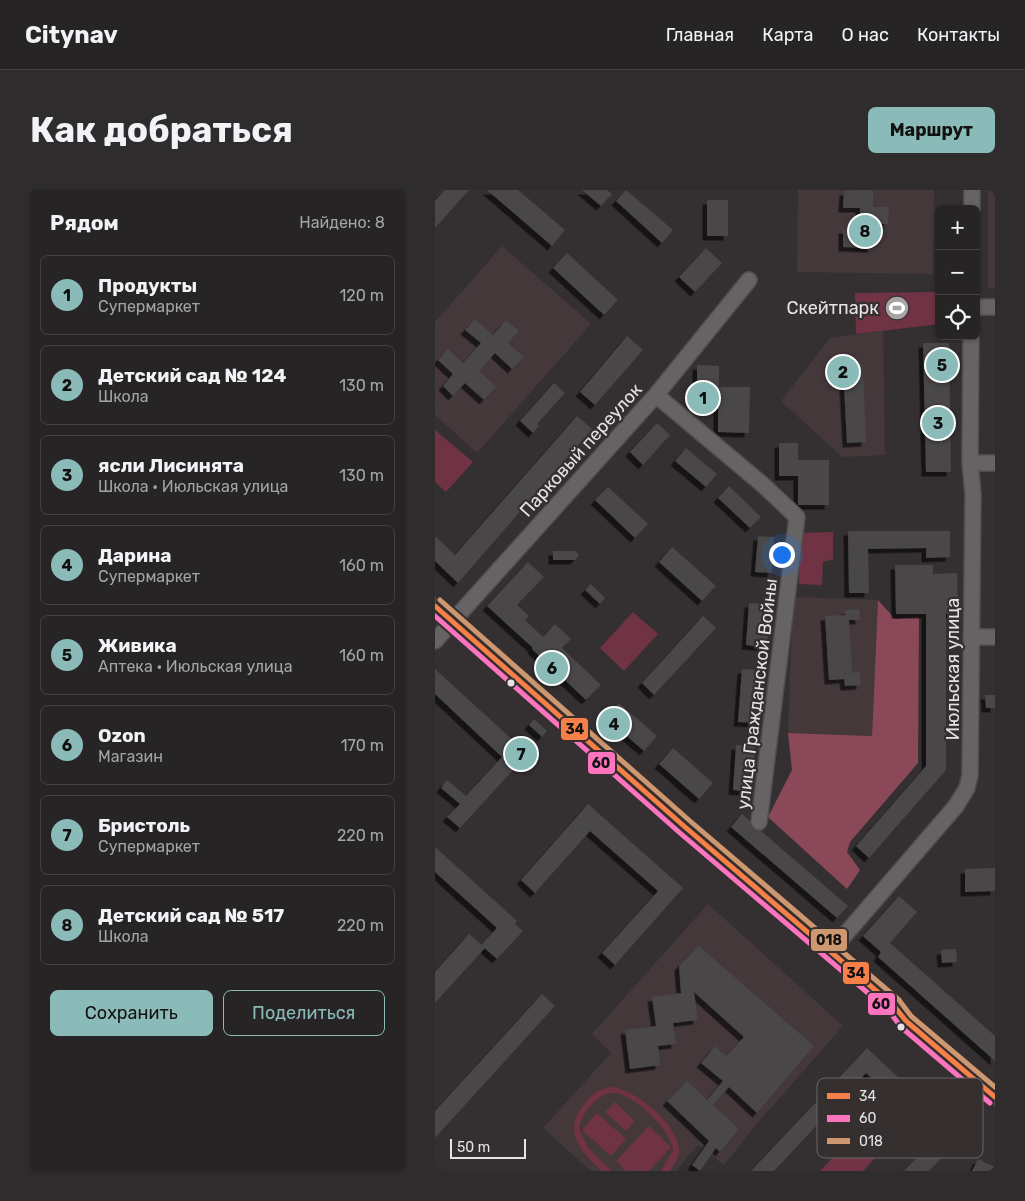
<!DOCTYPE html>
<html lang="ru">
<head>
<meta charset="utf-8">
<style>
  body { margin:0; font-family:Rubik,sans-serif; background:#2f2c2d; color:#f1f3f6 }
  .controls { position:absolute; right:15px; top:15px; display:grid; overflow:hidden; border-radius:8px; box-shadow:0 1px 4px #0004 }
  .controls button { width:45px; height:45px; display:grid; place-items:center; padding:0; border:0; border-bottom:1px solid #434142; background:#272425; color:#f1f3f6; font:25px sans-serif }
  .scale { position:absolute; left:15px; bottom:12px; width:76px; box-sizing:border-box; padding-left:5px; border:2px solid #e7e3e3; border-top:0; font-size:14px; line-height:18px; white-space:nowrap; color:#e7e3e3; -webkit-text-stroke:4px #352f30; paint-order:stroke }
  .you { position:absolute; left:346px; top:364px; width:18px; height:18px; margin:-12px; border:4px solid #fff; border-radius:50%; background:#1a73e8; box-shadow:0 0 0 8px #1a73e833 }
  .badge { display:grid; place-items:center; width:32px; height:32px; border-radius:50%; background:#8bbbb9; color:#111; font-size:16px; font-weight:700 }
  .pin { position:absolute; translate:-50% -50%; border:2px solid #fff; box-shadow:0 1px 5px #0006 }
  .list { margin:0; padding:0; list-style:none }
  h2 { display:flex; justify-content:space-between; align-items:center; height:65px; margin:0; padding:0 20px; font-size:21px }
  h2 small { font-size:16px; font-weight:400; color:#a4a4a7 }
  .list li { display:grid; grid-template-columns:32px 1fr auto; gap:15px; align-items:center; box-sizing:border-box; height:80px; margin:0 10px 10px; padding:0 10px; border:1px solid #434142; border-radius:8px }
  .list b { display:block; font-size:19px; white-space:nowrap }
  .list p { margin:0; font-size:16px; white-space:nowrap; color:#a4a4a7 }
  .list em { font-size:16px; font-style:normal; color:#a4a4a7 }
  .actions { display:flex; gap:10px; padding:15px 20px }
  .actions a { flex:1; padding:11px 0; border:1px solid #8bbbb9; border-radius:8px; text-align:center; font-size:18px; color:#8bbbb9 }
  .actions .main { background:#8bbbb9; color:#111 }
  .icon { flex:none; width:28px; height:28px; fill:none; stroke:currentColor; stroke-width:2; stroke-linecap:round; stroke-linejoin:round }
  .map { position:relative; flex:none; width:560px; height:981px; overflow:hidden; border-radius:8px }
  header { display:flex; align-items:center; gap:30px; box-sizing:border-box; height:70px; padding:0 25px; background:#272425; border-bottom:1px solid #434142 }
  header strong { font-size:24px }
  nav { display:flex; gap:28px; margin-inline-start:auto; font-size:18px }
  .intro { display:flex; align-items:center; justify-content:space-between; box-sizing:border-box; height:120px; padding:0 30px }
  h1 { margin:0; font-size:35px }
  .button { padding:12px 22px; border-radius:8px; background:#8bbbb9; color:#111; font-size:18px; font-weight:700 }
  main { display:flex; gap:30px; padding:0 30px }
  aside { flex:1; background:#272425; border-radius:8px; box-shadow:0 1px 4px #0004 }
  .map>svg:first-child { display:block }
</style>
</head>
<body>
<header>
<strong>Citynav</strong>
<nav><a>Главная</a><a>Карта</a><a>О нас</a><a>Контакты</a></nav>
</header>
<div class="intro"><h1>Как добраться</h1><a class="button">Маршрут</a></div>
<main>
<aside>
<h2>Рядом<small>Найдено: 8</small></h2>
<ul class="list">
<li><span class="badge">1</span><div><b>Продукты</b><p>Супермаркет</p></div><em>120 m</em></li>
<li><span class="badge">2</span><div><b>Детский сад № 124</b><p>Школа</p></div><em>130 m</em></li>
<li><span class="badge">3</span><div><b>ясли Лисинята</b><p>Школа · Июльская улица</p></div><em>130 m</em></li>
<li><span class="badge">4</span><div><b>Дарина</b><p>Супермаркет</p></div><em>160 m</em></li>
<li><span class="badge">5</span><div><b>Живика</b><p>Аптека · Июльская улица</p></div><em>160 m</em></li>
<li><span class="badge">6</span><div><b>Ozon</b><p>Магазин</p></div><em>170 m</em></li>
<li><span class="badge">7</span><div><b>Бристоль</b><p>Супермаркет</p></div><em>220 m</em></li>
<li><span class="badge">8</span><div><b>Детский сад № 517</b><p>Школа</p></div><em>220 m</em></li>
</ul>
<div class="actions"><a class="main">Сохранить</a><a>Поделиться</a></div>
</aside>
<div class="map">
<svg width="560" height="981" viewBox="0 0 560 981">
  <defs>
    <filter id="shadow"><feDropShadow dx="-4.5" dy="4.5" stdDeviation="0" flood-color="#0009"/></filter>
  </defs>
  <rect width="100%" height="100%" fill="#343031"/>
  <path fill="#44383a" d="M363 0H499L498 84 362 82Z
    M553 0H560V98H553Z
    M67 56 156 134 42 263 0 225V132Z
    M448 141 450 265 407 267 346 211 395 148Z
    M358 407 443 410 437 546 353 543Z
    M273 714 408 836 325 930 289 975 263 955 241 981H156L108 938 176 863 157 844Z"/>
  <path fill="#703343" d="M504 102V134L421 144 420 103Z
    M0 240 38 272 11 302 0 292Z
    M398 342V369L388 372 387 395 364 394 365 343Z
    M198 422 223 444 189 481 165 458Z
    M176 897C199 898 244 935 244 960 244 967 239 975 235 981H226L238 960C237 941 199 904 180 903 170 902 162 909 156 915 150 922 145 929 144 939L154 959 177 981H167C147 963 127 941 148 916 155 906 163 899 176 897Z
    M180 912 200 931 191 941 170 922Z
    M162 923 191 949 176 966 147 940Z
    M214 936 236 957 214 981H191L181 971Z
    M418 946 441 967 428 981H385Z"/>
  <path fill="#8a4858" d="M443 410 460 429 484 427 483 573 415 652 412 662 425 680 412 699 333 627 357 580 353 543 437 546Z"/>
  <path fill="#494647" filter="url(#shadow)" d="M10 0H34L0 38V11Z
    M52 0H83L130 40 117 56Z
    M147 0H172L177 4 166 16Z
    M191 0 238 40 227 53 181 11Z
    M423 0H438V17H454L453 34H438L437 58 408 57V39L425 40V18H408L409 1Z
    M272 10H293V46H272Z
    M271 58 287 73 260 102 244 87Z
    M132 63 183 110 169 125 118 78Z
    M40 129 58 145 71 130 84 141 73 153 89 167 77 179 60 163 44 181 61 197 49 210 30 193 18 206 8 196 18 184 3 170 13 159 28 173 46 153 30 140Z
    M192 146 208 160 160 215 145 202Z
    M488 153H514L516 282H491Z
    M428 174 431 252 412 253 408 175Z
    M262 175 284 176V197H315L314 243 283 242V217H262Z
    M119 193 130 203 102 234 104 236 98 243 85 231Z
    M142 226 157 239 23 393 0 371V346L20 365Z
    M222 233 235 245 208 275 195 262Z
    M344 253H363V270H394V315H363V286H344Z
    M251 258 282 284 271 297 240 271Z
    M294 296 326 327 315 338 283 308Z
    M173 297 213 334 200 348 160 310Z
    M413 341H515V367L491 368V358L433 359 434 403H414Z
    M323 346 339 347 337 383 320 382Z
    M237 357 281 396 267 411 224 372Z
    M118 361H140L144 365 140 370H118Z
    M93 372 109 387 82 415 94 426 90 430 108 447 120 434 136 449 127 458 166 495 151 510 97 459 98 458 52 416Z
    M460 375H498V384L522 383 523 423 511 424V580L434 668 421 656 491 576V424H461Z
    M156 394 170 408 165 414 150 400Z
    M314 413 335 414 332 457 311 455Z
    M424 419 425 430H414L417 483 425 482 426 495 410 496 409 489 394 490 390 426 410 425V420Z
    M268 426 281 438 219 505 207 493Z
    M0 479 93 564 25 638 12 627 25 614 6 598 12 590 31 606 67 567 0 504Z
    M307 479 328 480 324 533 303 532Z
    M550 505H560V518H551Z
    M184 513 222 546 209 561 171 528Z
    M99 529 112 541 107 547 94 535Z
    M301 555 320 556 317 602 298 600Z
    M238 558 278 593 264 609 224 574Z
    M153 614 248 698 180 775 167 763 223 701 155 641 100 703 86 690Z
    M307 624 315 631 318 639 326 641 413 716 402 728 296 637Z
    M0 657 82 731 80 734 88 741 62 769 46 755 62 738 0 682Z
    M560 678V701L530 702V679Z
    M464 706 482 722 455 753 560 846V871L443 767 446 762 428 746Z
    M34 744 50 758 0 813V782Z
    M264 756 379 856 322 923 294 897 278 915 304 939 285 962 281 958 265 981 257 975 274 951 232 911 252 891 272 910 288 891 266 873 280 856 291 866 309 847 259 802 263 830 238 833 241 854 223 856 225 875 195 879 190 840 221 836 217 807 246 803 244 776Z
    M521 759 522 772 507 773 506 760Z
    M107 804 120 816 0 948V921Z
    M432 858 526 947 500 975 494 981H469L500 948 431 883 339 981H316Z
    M543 969 560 977V981H537Z"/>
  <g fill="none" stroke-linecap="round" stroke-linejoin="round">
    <g stroke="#504d4e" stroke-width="18">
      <path id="minor" d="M537 0V19
        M541 117H560
        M221 205 327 294 362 327 324 632
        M535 273H560
        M0 416 250 637 459 816 471 831 560 907
        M536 447H560
        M0 451 221 205 314 90
        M396 761 521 616 532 598 535 585 538 304 535 273 536 146"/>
    </g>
    <use href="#minor" stroke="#666364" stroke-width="15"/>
    <g stroke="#352f30" stroke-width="9">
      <path id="bus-1" d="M0 416 250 637 459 816 471 831 560 907"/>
    </g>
    <g stroke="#352f30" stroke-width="9">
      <path id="bus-2" d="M0 426 245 643 454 821 466 837 555 913"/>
    </g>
    <g stroke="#352f30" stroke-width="9">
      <path id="bus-3" d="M5 410 255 631 464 810 476 826 560 897"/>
    </g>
    <use href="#bus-1" stroke="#f78048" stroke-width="5"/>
    <use href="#bus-2" stroke="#fc73be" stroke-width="5"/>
    <use href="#bus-3" stroke="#cd976f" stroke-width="5"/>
  </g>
  <defs>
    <g id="stadium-disc" transform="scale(1.25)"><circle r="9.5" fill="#a8a4a5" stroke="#352f30"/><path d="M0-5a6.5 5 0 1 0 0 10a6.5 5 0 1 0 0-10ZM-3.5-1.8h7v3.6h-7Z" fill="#fff"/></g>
  </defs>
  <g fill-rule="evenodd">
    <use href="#stadium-disc" x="462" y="118"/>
  </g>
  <g fill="#e7e3e3" stroke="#352f30" stroke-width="2">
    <circle cx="76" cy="493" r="4.5"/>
    <circle cx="466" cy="837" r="4.5"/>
  </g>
  <g text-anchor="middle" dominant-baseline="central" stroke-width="4.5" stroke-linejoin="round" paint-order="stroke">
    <g font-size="18" fill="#e7e3e3" stroke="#352f30" text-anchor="end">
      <text x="444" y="118">Скейтпарк</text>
    </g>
    <g font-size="18" fill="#e7e3e3" stroke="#352f30">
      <text transform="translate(146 260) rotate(-48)">Парковый переулок</text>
      <text transform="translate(518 479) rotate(-90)">Июльская улица</text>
      <text transform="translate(322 504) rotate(-83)">улица Гражданской Войны</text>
    </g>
  </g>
  <rect x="382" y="888" width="166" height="80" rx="8" fill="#352f30" stroke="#6a6566" stroke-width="1"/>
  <rect x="392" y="903" width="23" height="6" fill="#f78048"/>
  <rect x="392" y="925" width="23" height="7" fill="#fc73be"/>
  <rect x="392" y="948" width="23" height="6" fill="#cd976f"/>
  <g font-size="14" fill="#e7e3e3">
    <text x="424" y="911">34</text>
    <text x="424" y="933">60</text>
    <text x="424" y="956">018</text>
  </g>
  <g stroke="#352f30" stroke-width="2">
    <rect x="125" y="527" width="29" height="24" rx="5" fill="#f78048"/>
    <rect x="152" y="561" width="29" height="24" rx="5" fill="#fc73be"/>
    <rect x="375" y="738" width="38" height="24" rx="5" fill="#cd976f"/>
    <rect x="407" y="771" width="28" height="24" rx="5" fill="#f78048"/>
    <rect x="432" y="802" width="29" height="24" rx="5" fill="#fc73be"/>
  </g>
  <g font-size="14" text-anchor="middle" font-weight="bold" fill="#111">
    <text x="140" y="544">34</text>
    <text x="166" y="578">60</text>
    <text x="394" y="755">018</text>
    <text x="421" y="788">34</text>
    <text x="446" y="819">60</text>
  </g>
</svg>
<div class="controls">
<button>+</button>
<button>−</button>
<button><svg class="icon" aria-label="locate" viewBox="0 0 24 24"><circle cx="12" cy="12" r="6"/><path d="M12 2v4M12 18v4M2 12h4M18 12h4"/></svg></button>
</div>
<div class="scale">50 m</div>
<div class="you"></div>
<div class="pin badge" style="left:268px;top:208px">1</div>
<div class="pin badge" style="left:408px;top:182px">2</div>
<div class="pin badge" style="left:503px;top:233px">3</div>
<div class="pin badge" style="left:179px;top:534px">4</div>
<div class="pin badge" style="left:507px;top:175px">5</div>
<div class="pin badge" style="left:117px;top:478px">6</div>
<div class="pin badge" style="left:86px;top:564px">7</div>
<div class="pin badge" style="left:430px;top:41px">8</div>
</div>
</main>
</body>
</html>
